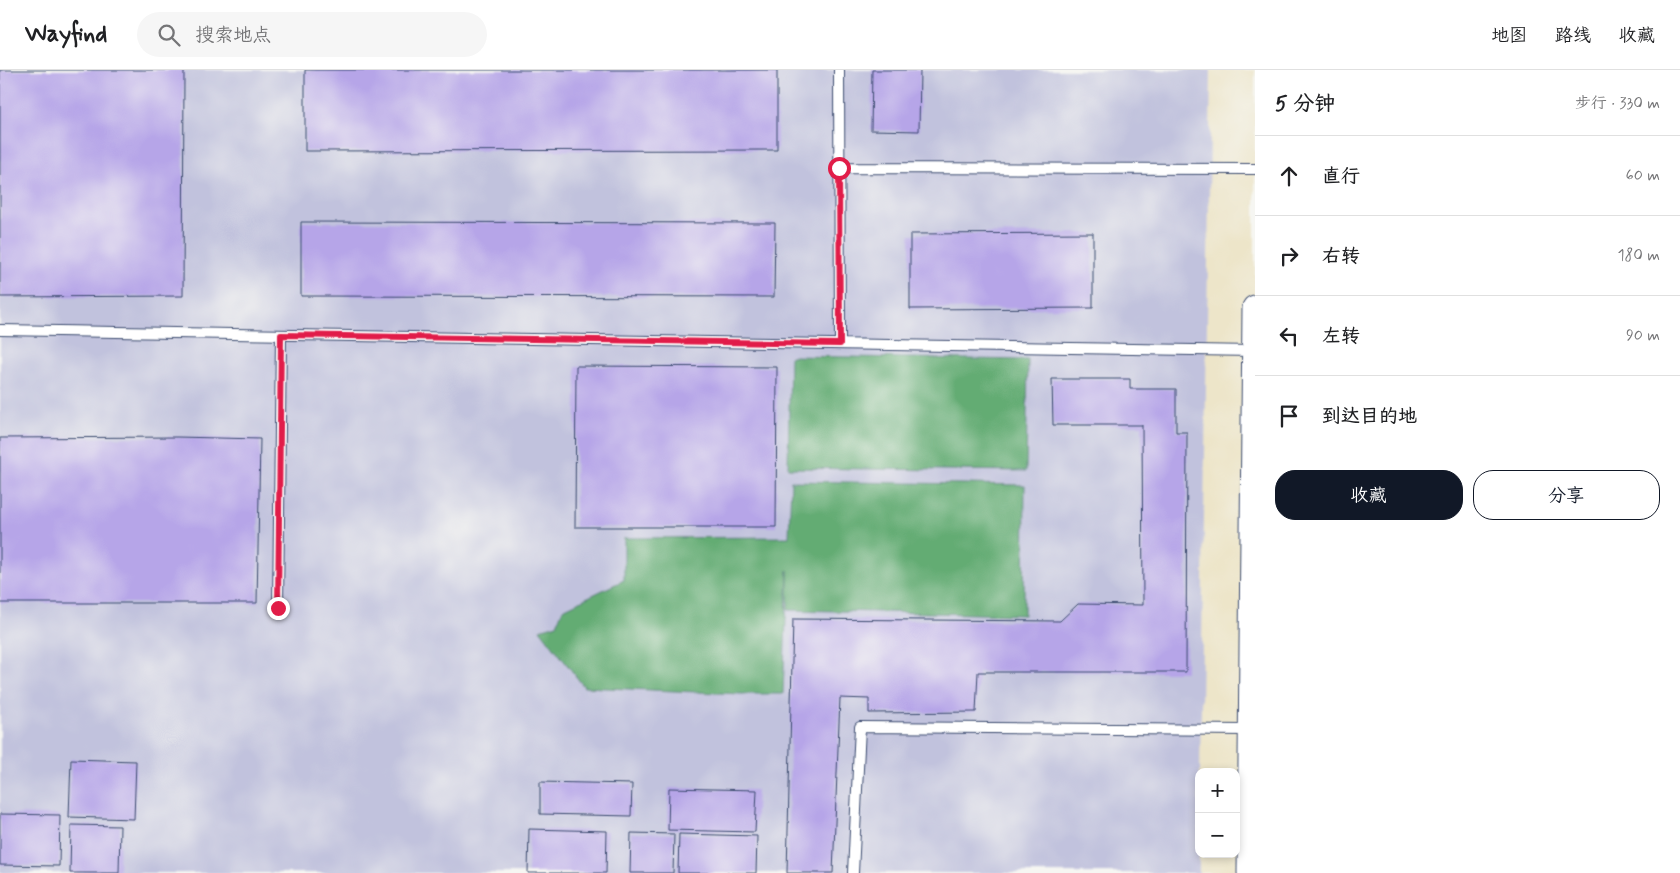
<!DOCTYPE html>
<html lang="zh">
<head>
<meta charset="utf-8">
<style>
  body { margin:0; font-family:Mynerve,"LXGW WenKai TC",sans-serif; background:#f6f6f6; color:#202124 }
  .controls { position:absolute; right:15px; bottom:15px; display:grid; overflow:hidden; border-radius:10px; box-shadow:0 2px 8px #0003 }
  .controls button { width:45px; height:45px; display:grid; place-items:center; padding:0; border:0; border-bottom:1px solid #e0e0e0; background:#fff; color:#202124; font:25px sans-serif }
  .stop { position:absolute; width:15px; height:15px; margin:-11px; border:4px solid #e11d48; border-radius:50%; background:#fff }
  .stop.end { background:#e11d48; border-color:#fff; box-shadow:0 1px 5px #0008 }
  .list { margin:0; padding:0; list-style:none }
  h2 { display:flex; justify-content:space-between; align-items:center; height:65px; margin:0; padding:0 20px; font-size:21px }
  h2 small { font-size:16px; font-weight:400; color:#757577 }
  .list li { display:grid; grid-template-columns:32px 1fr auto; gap:15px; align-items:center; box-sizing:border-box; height:80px; padding:0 20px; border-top:1px solid #e0e0e0 }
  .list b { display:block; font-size:19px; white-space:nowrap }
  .list em { font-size:16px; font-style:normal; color:#757577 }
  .actions { display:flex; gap:10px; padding:15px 20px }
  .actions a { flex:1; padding:11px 0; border:1px solid #111827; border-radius:20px; text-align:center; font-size:18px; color:#111827 }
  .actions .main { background:#111827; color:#fff }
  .icon { flex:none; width:28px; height:28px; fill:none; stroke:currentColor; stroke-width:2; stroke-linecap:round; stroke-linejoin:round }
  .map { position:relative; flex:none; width:1255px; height:803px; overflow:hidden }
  header { display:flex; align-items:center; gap:30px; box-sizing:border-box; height:70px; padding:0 25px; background:#fff; border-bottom:1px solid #e0e0e0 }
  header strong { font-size:24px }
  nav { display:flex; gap:28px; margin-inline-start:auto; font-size:18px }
  .search { width:350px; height:45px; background:#f6f6f6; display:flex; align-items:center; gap:12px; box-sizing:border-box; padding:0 18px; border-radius:28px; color:#757577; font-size:19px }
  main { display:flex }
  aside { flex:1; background:#fff }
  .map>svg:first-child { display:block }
</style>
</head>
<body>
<header>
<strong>Wayfind</strong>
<div class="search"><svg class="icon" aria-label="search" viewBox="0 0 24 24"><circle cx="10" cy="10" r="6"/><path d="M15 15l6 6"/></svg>搜索地点</div>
<nav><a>地图</a><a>路线</a><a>收藏</a></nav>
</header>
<main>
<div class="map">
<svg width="1255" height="803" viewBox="0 0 1255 803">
  <rect width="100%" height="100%" fill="#f6f6f2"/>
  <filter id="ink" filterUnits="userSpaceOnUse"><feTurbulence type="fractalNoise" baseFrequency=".02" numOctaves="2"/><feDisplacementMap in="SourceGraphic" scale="10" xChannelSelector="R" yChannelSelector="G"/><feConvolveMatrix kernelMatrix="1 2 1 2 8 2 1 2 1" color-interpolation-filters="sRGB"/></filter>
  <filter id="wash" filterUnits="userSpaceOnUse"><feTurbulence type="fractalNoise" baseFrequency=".0096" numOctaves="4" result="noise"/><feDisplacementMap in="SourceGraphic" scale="20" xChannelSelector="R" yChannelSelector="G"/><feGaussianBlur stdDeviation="1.12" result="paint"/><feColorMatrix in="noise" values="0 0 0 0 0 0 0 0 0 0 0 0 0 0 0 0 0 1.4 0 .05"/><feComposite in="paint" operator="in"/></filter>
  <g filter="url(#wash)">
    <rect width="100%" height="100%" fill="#ede5c9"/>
    <path fill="#c1c2dd" d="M0 0H1211L1200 702H1199V803H0Z"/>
    <path fill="#63ac73" stroke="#3f6e68" d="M790 286 1028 290 1026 401 788 398Z
      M791 411 1025 415 1024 545 788 540V500L783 624H741L584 617 540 559 557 554 563 539 624 510V468L789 467Z"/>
    <g id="blocks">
      <path fill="#b6a5e8" d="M0 0H184L183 226 0 227Z
        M305 0H777V80L305 81Z
        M872 0H920L919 61 871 60Z
        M301 152 775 153 774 227 301 226Z
        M1093 163V238L910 239V164Z
        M576 296 777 297 776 457H575Z
        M1052 309H1130V319H1176V362H1187L1186 602H978L976 642 869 643V629L840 628 833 803H787L793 549 1060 551 1078 534 1143 535 1142 355H1053Z
        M177 367 260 369 257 533H0V368Z
        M71 689 136 691 134 749 69 747Z
        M540 712 632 714 631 746 540 744Z
        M669 718 757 720 755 762 668 760Z
        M0 744 60 745 59 796 0 795Z
        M71 755 120 756 119 803H70Z
        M529 759 607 761 606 803H528Z
        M631 763 674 764 673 803H630Z
        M679 764 757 766 756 803H678Z"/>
    </g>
  </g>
  <g filter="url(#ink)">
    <use href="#blocks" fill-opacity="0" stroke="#3a4a6e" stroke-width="1"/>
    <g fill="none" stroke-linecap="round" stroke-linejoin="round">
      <g stroke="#3a4a6e" stroke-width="12">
        <path id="service" d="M839 0 840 274
          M839 98 1255 99
          M0 260 1254 281
          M278 538 281 265
          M853 803 860 657 1250 660"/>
      </g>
      <g stroke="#3a4a6e" stroke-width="27">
        <path id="tertiary" d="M1250 803 1255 238"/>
      </g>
      <use href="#service" stroke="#fff" stroke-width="10"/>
      <use href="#tertiary" stroke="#fff" stroke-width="25"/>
    </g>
  </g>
  <g fill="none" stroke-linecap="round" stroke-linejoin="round" filter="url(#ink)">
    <path stroke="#e11d48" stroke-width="6" d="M278 538 281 265 840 274 839 98"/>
  </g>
</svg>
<div class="controls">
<button>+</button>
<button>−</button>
</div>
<div class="stop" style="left:839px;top:98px"></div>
<div class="stop end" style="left:278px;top:538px"></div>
</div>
<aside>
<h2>5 分钟<small>步行 · 330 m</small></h2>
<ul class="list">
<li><svg class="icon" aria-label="ahead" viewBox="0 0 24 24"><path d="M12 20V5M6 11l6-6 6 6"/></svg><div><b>直行</b></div><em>60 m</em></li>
<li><svg class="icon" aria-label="right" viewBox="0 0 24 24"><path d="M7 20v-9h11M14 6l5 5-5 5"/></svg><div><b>右转</b></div><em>180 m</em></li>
<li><svg class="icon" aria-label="left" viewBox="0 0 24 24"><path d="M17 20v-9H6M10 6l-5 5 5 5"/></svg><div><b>左转</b></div><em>90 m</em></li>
<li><svg class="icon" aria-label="arrive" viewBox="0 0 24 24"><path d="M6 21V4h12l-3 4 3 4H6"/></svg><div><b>到达目的地</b></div></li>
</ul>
<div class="actions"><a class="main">收藏</a><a>分享</a></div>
</aside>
</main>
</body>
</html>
